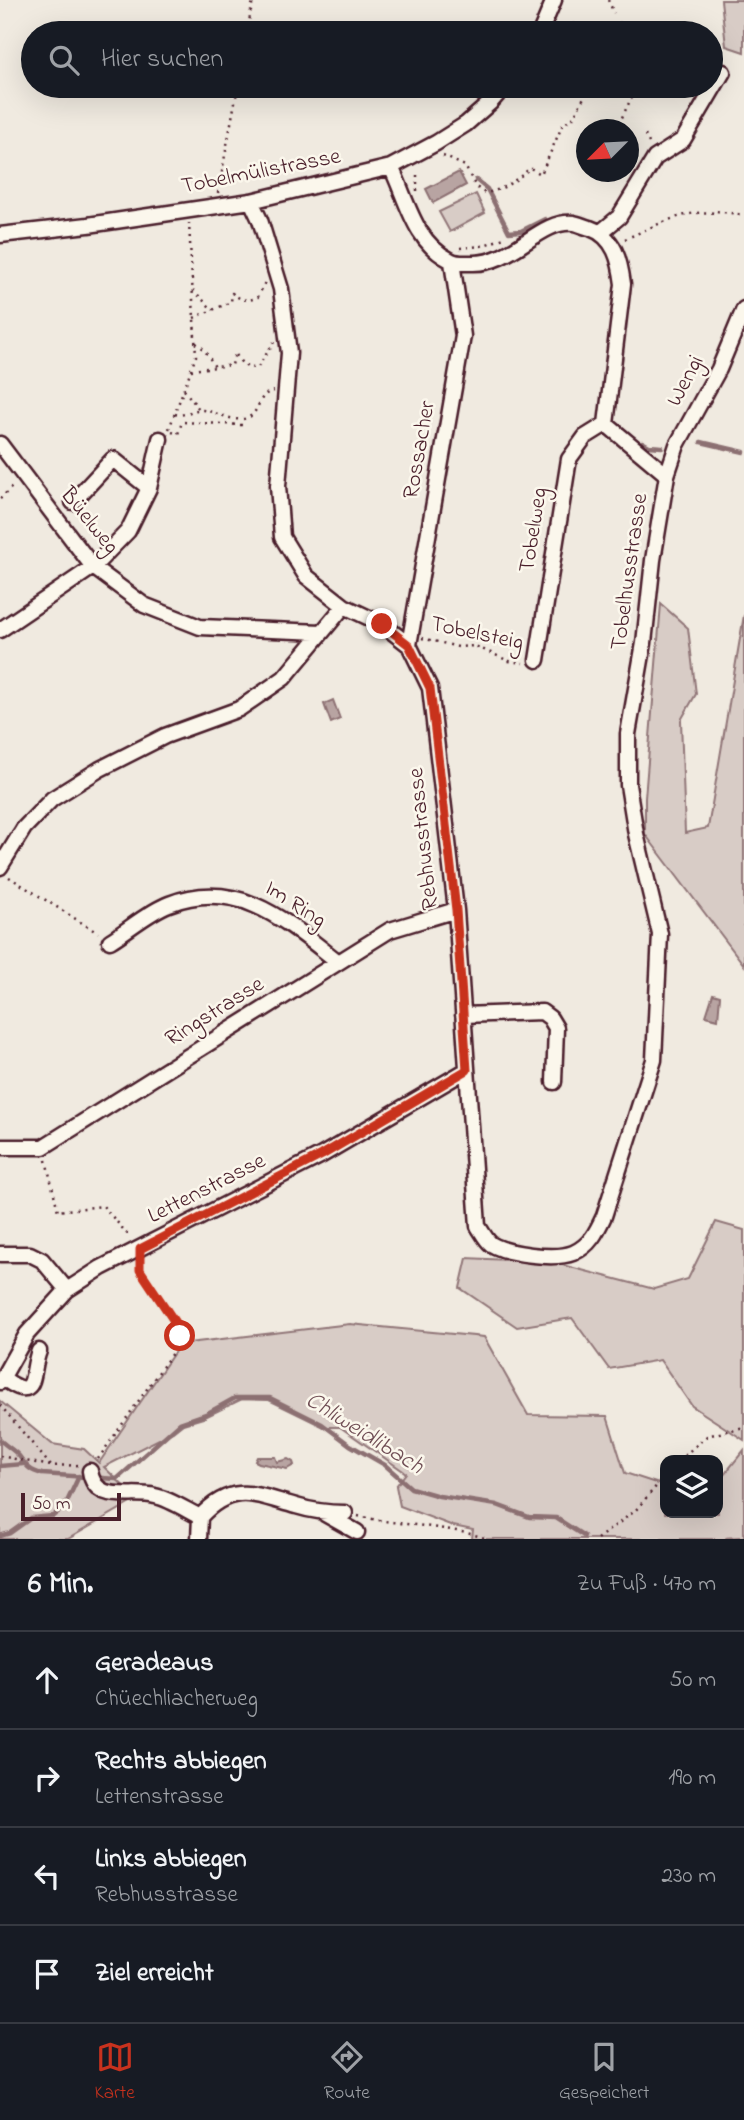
<!DOCTYPE html>
<html lang="de">
<head>
<meta charset="utf-8">
<style>
  body { margin:0; font-family:"Indie Flower",sans-serif; background:#20242c; color:#f1f3f6 }
  .controls { position:absolute; right:21px; bottom:21px; display:grid; overflow:hidden; border-radius:14px; box-shadow:0 7px 28px #0002 }
  .controls button { width:63px; height:63px; display:grid; place-items:center; padding:0; border:0; border-bottom:2px solid #363941; background:#171b24; color:#f1f3f6; font:35px sans-serif }
  .compass { position:absolute; left:576px; top:119px; width:63px; height:63px; border-radius:50%; background:#171b24; box-shadow:0 7px 28px #0002; rotate:246deg }
  .scale { position:absolute; left:21px; bottom:18px; width:100px; box-sizing:border-box; padding-left:7px; border:4px solid #4a1f2b; border-top:0; font-size:19px; line-height:24px; white-space:nowrap; color:#4a1f2b; -webkit-text-stroke:5px #fbf7ec; paint-order:stroke }
  .stop { position:absolute; width:21px; height:21px; margin:-16px; border:5px solid #c8321e; border-radius:50%; background:#fff }
  .stop.end { background:#c8321e; border-color:#fff; box-shadow:0 2px 7px #0008 }
  .list { margin:0; padding:0; list-style:none }
  h2 { display:flex; justify-content:space-between; align-items:center; height:91px; margin:0; padding:0 28px; font-size:30px }
  h2 small { font-size:23px; font-weight:400; color:#9ea1a6 }
  .list li { display:grid; grid-template-columns:46px 1fr auto; gap:21px; align-items:center; box-sizing:border-box; height:98px; padding:0 28px; border-top:2px solid #363941 }
  .list b { display:block; font-size:26px; white-space:nowrap }
  .list p { margin:0; font-size:23px; white-space:nowrap; color:#9ea1a6 }
  .list em { font-size:23px; font-style:normal; color:#9ea1a6 }
  .icon { flex:none; width:38px; height:38px; fill:none; stroke:currentColor; stroke-width:2; stroke-linecap:round; stroke-linejoin:round }
  .map { position:relative; flex:none; width:744px; height:1539px; overflow:hidden }
  .search { position:absolute; background:#171b24; box-shadow:0 7px 28px #0002; left:21px; right:21px; top:21px; height:77px; display:flex; align-items:center; gap:18px; box-sizing:border-box; padding:0 24px; border-radius:38px; color:#9ea1a6; font-size:26px }
  .sheet { height:483px; background:#171b24 }
  nav { display:flex; justify-content:space-around; align-items:center; box-sizing:border-box; height:98px; border-top:2px solid #363941; background:#171b24; font-size:19px; color:#9ea1a6 }
  nav a { display:grid; justify-items:center; gap:4px }
  nav .on { color:#c8321e }
  .map>svg:first-child { display:block }
</style>
</head>
<body>
<div class="map">
<svg width="744" height="1539" viewBox="0 0 744 1539">
  <rect width="100%" height="100%" fill="#f0eae0"/>
  <filter id="ink" filterUnits="userSpaceOnUse"><feTurbulence type="fractalNoise" baseFrequency=".0143" numOctaves="2"/><feDisplacementMap in="SourceGraphic" scale="14" xChannelSelector="R" yChannelSelector="G"/><feConvolveMatrix kernelMatrix="1 2 1 2 8 2 1 2 1" color-interpolation-filters="sRGB"/></filter>
  <g filter="url(#ink)">
    <path fill="#d8ccc6" stroke="#917678" stroke-width="2" d="M721 0H744V52L726 46Z
      M476 194 485 213 450 232 439 212Z
      M661 604 688 628 696 694 681 720 685 833 708 828 744 615V965L645 834V798Z
      M716 1222 744 1230V1440L692 1406 660 1360 609 1369 572 1318 517 1327 460 1288 467 1258 551 1262 654 1289 688 1279Z
      M350 1324 484 1337 528 1415 607 1416 625 1473 665 1486V1513H718V1482L744 1450V1539H472L473 1530 453 1526 400 1506 396 1486 406 1473 340 1427H324L269 1400 242 1399 203 1418 183 1424 173 1432 104 1467 137 1499 68 1539H0V1401L52 1444 84 1449 99 1463 180 1344Z"/>
    <path fill="#b8a4a2" stroke="#8c6f72" stroke-width="2" d="M459 172 466 185 433 203 426 189Z
      M333 700 340 719 331 723 324 704Z
      M713 994 720 996 718 1019 706 1016Z
      M257 1457H275L277 1462 288 1459 293 1462 294 1465 287 1469 259 1463 255 1461Z"/>
    <g fill="none" stroke-linecap="round" stroke-linejoin="round">
      <path stroke="#8c6f72" stroke-width="4.5" d="M476 180 487 189 509 232 521 231 545 219
        M642 442 649 446 662 447
        M701 442 744 452
        M0 1440C6 1446 14 1450 19 1456 27 1466 28 1470 42 1474L117 1479 180 1423 206 1414 235 1398H270L322 1424 350 1445 385 1465 411 1488 439 1496 497 1505 529 1517 556 1518 584 1536
        M0 1466 23 1464
        M0 1536 10 1533 31 1518 53 1516 65 1506 79 1476
        M727 1539 744 1538"/>
      <g stroke="#4a1f2b" stroke-width="19">
        <path id="minor" d="M540 33 554 0
          M251 201 260 220 281 289 289 353 278 486 282 537 306 576 344 606 382 624 409 645 430 688 456 910 478 1226C482 1232 486 1240 491 1244 507 1254 555 1260 573 1253 590 1246 597 1231 604 1216L654 1060 660 934 636 834 628 785V734L644 643 653 560 667 475 606 424 623 284C620 261 615 237 590 228 585 227 579 224 574 223 539 219 513 265 471 263 464 263 456 264 450 260 414 242 407 199 391 167
          M601 232 619 217 655 158 683 140 723 72
          M0 235 88 225 251 201 391 167 436 143 466 124 491 102 505 86
          M0 444 93 567 144 605 200 627 322 632
          M667 475 677 445 719 369 744 309
          M73 502 113 459 149 488
          M0 630 93 567 128 531 149 488 160 439
          M409 645 463 336 452 262
          M537 660 569 459 585 437 606 424
          M0 867 24 828 52 799 100 769 165 736 239 709 284 678 344 606
          M110 941C128 930 150 911 169 904 238 877 286 921 337 961
          M463 1015 542 1012 550 1018 556 1028 554 1082
          M0 1147H43L390 930 456 910
          M0 1254H30L42 1260 67 1290
          M3 1378C39 1405 30 1373 39 1351
          M0 1382 27 1334 67 1290 101 1268 322 1155 467 1070
          M90 1471C95 1505 131 1490 155 1496 170 1499 186 1510 200 1517
          M325 1514 357 1532
          M199 1539 200 1517C233 1481 256 1495 296 1506 312 1511 328 1513 345 1513"/>
      </g>
      <path stroke="#4a1f2b" stroke-width="2.5" stroke-dasharray="2 5" stroke-linecap="butt" d="M608 0 614 13
        M619 22 623 33
        M599 32 603 33 621 24
        M247 33 253 0
        M554 33 576 23
        M678 90 695 97
        M616 130 637 86
        M645 135 650 145
        M443 156 465 166 476 187 485 193C502 191 518 179 530 168L541 174 563 124 573 118 590 86
        M417 191V170
        M218 193 238 86
        M625 239C653 227 684 209 715 213L716 211 744 215
        M460 248 481 246 507 237
        M193 290 213 310
        M194 318 231 302 232 293C240 300 248 302 258 297L265 282
        M196 343 204 349 215 367
        M191 370 232 365 235 353 240 361 248 368 258 367 274 342
        M184 390 199 409
        M175 414C185 417 191 409 201 410 215 410 235 425 249 417 261 410 257 394 274 391
        M169 429 196 356 189 223
        M172 432 178 434 182 422 242 425V430
        M0 499 14 485
        M422 638 458 647 475 646 509 661 523 663
        M9 877 98 933
        M46 1160 58 1211 103 1206 130 1237
        M0 1405 51 1466
        M0 1456 51 1466 80 1465
        M98 1459 179 1343 178 1327 140 1270V1261
        M679 1460 707 1436 744 1427
        M358 1516C401 1526 446 1525 488 1539
        M597 1539 635 1511 665 1476"/>
      <use href="#minor" stroke="#fbf7ec" stroke-width="14"/>
    </g>
  </g>
  <g fill="none" stroke-linecap="round" stroke-linejoin="round" filter="url(#ink)">
    <path stroke="#c8321e" stroke-width="9" d="M180 1336 178 1327 140 1270V1249L322 1155 467 1070 456 910 430 688 409 645 382 624"/>
  </g>
  <g text-anchor="middle" dominant-baseline="central" stroke-width="5" stroke-linejoin="round" paint-order="stroke">
    <g font-size="23" fill="#4a1f2b" stroke="#fbf7ec">
      <text transform="translate(261 172) rotate(-11)">Tobelmülistrasse</text>
      <text transform="translate(686 381) rotate(-62)">Wengi</text>
      <text transform="translate(420 450) rotate(-80)">Rossacher</text>
      <text transform="translate(89 521) rotate(51)">Büelweg</text>
      <text transform="translate(534 530) rotate(-81)">Tobelweg</text>
      <text transform="translate(630 572) rotate(-82)">Tobelhusstrasse</text>
      <text transform="translate(477 634) rotate(12)">Tobelsteig</text>
      <text transform="translate(424 839) rotate(-96)">Rebhusstrasse</text>
      <text transform="translate(295 905) rotate(33)">Im Ring</text>
      <text transform="translate(215 1012) rotate(-32)">Ringstrasse</text>
      <text transform="translate(207 1189) rotate(-27)">Lettenstrasse</text>
    </g>
    <g font-size="24" font-style="italic" fill="#704e55" stroke="#fbf7ec">
      <text transform="translate(364 1434) rotate(32)">Chliweidlibach</text>
    </g>
  </g>
</svg>
<div class="controls">
<button><svg class="icon" aria-label="layers" viewBox="0 0 24 24"><path d="M12 4l9 5-9 5-9-5zM3 14l9 5 9-5"/></svg></button>
</div>
<svg class="compass" viewBox="-18 -18 36 36"><path d="M0-13l5 13h-10z" fill="#e53935"/><path d="M0 13l5-13h-10z" fill="#9ea1a6"/></svg>
<div class="scale">50 m</div>
<div class="stop" style="left:180px;top:1336px"></div>
<div class="stop end" style="left:382px;top:624px"></div>
<div class="search"><svg class="icon" aria-label="search" viewBox="0 0 24 24"><circle cx="10" cy="10" r="6"/><path d="M15 15l6 6"/></svg>Hier suchen</div>
</div>
<section class="sheet">
<h2>6 Min.<small>Zu Fuß · 470 m</small></h2>
<ul class="list">
<li><svg class="icon" aria-label="ahead" viewBox="0 0 24 24"><path d="M12 20V5M6 11l6-6 6 6"/></svg><div><b>Geradeaus</b><p>Chüechliacherweg</p></div><em>50 m</em></li>
<li><svg class="icon" aria-label="right" viewBox="0 0 24 24"><path d="M7 20v-9h11M14 6l5 5-5 5"/></svg><div><b>Rechts abbiegen</b><p>Lettenstrasse</p></div><em>190 m</em></li>
<li><svg class="icon" aria-label="left" viewBox="0 0 24 24"><path d="M17 20v-9H6M10 6l-5 5 5 5"/></svg><div><b>Links abbiegen</b><p>Rebhusstrasse</p></div><em>230 m</em></li>
<li><svg class="icon" aria-label="arrive" viewBox="0 0 24 24"><path d="M6 21V4h12l-3 4 3 4H6"/></svg><div><b>Ziel erreicht</b></div></li>
</ul>
</section>
<nav>
<a class="on"><svg class="icon" aria-label="map" viewBox="0 0 24 24"><path d="M3 6l6-2 6 2 6-2v14l-6 2-6-2-6 2zM9 4v14M15 6v14"/></svg>Karte</a>
<a><svg class="icon" aria-label="directions" viewBox="0 0 24 24"><path d="M12 3l9 9-9 9-9-9zM9 14v-3h6M13 9l2 2-2 2"/></svg>Route</a>
<a><svg class="icon" aria-label="saved" viewBox="0 0 24 24"><path d="M7 4h10v16l-5-4-5 4z"/></svg>Gespeichert</a>
</nav>
</body>
</html>
